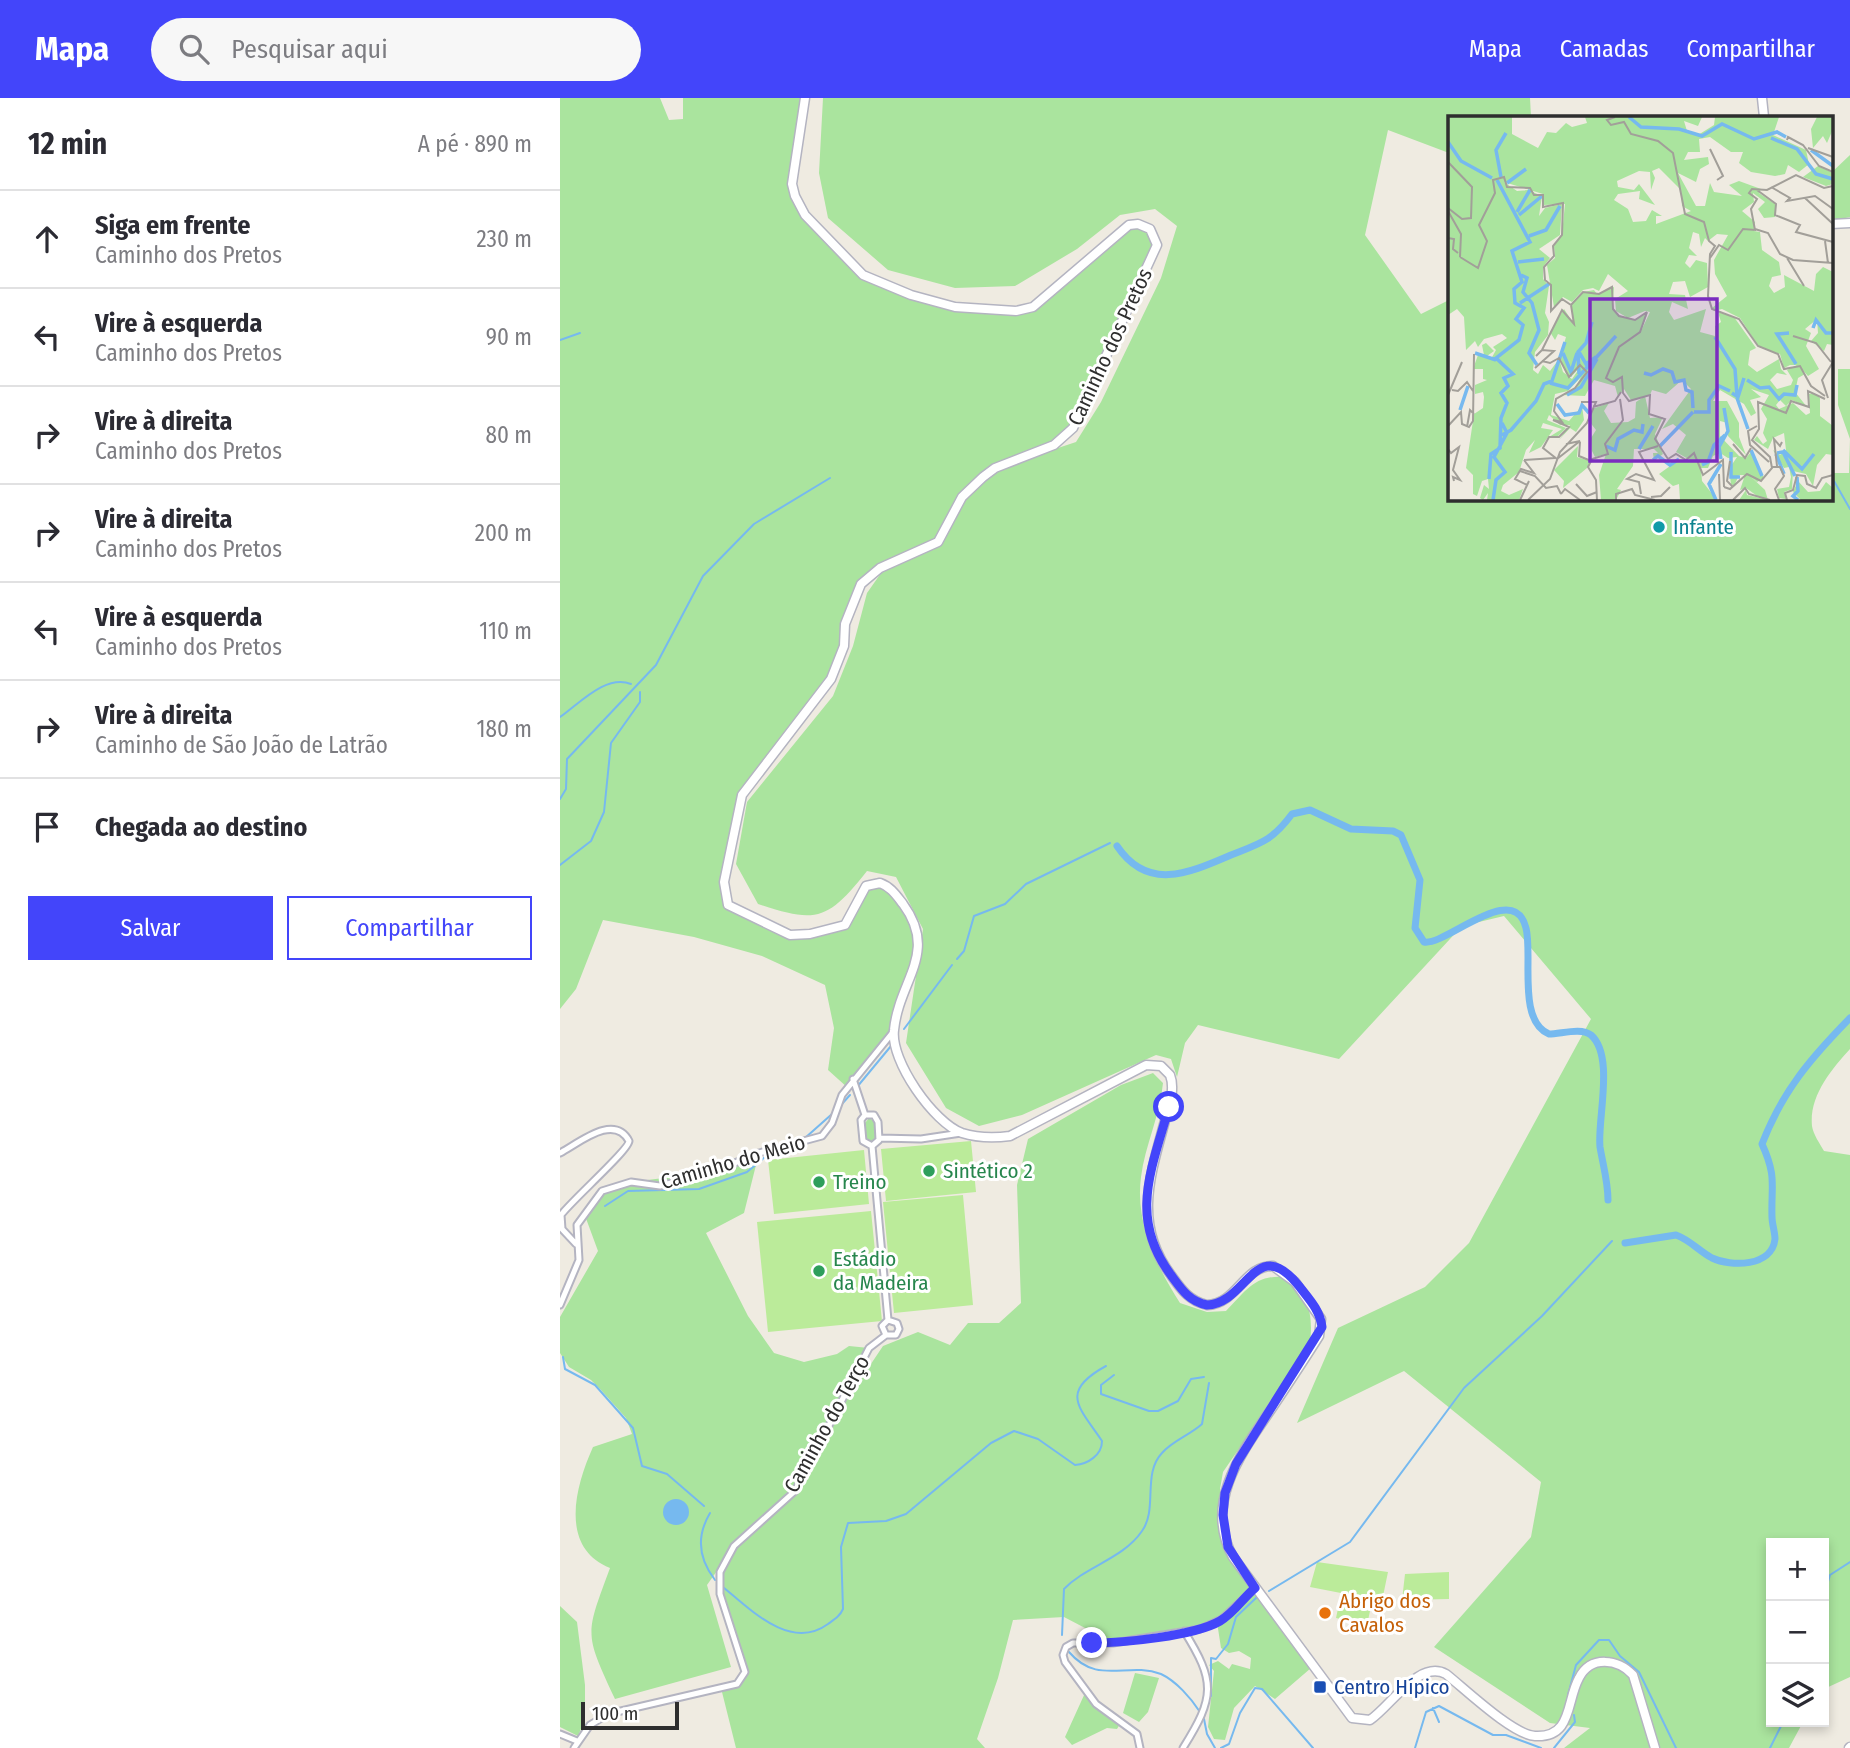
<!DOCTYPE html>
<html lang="pt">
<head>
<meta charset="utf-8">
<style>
  body { margin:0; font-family:"Fira Sans Condensed",sans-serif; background:#f7f7f7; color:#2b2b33 }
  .controls { position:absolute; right:21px; bottom:21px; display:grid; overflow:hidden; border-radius:0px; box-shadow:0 4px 10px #0003 }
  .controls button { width:63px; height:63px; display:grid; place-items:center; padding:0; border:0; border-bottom:2px solid #e1e1e2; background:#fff; color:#2b2b33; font:35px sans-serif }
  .scale { position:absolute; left:21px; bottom:18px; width:98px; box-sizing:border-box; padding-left:7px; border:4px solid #2e2e2e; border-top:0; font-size:19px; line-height:24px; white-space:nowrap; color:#2e2e2e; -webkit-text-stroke:5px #fff; paint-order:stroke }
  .stop { position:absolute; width:21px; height:21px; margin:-16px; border:5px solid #4345fa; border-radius:50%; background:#fff }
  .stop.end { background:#4345fa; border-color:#fff; box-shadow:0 2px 7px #0008 }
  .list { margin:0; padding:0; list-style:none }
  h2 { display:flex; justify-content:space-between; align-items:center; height:91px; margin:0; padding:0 28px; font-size:30px }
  h2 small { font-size:23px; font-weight:400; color:#7c7c81 }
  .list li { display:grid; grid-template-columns:46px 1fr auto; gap:21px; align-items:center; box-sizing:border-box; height:98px; padding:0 28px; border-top:2px solid #e1e1e2 }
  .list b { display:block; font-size:26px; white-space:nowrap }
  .list p { margin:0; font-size:23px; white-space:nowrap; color:#7c7c81 }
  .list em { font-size:23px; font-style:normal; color:#7c7c81 }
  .actions { display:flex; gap:14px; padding:21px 28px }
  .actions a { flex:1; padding:16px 0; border:2px solid #4345fa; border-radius:0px; text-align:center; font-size:24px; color:#4345fa }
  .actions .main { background:#4345fa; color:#fff }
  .icon { flex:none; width:38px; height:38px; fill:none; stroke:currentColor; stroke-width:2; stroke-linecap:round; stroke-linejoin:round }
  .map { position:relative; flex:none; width:1290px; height:1650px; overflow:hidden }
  header { display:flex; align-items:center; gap:42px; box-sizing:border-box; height:98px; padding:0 35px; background:#4345fa; color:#fff }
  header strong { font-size:33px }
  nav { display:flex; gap:38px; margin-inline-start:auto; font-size:24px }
  .search { width:490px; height:63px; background:#f7f7f7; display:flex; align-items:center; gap:18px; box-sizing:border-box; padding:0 24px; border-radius:38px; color:#7c7c81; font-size:26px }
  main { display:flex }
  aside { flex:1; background:#fff }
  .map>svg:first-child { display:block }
</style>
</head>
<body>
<header>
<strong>Mapa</strong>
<div class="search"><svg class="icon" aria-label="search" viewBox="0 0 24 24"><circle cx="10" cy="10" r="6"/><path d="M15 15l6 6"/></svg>Pesquisar aqui</div>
<nav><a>Mapa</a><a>Camadas</a><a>Compartilhar</a></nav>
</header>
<main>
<aside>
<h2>12 min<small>A pé · 890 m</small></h2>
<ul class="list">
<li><svg class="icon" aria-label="ahead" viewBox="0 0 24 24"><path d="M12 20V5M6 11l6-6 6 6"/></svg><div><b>Siga em frente</b><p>Caminho dos Pretos</p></div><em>230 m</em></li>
<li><svg class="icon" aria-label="left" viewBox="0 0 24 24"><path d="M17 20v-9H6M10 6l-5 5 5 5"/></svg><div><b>Vire à esquerda</b><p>Caminho dos Pretos</p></div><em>90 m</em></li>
<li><svg class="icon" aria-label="right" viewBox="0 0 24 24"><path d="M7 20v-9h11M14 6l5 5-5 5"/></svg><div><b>Vire à direita</b><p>Caminho dos Pretos</p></div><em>80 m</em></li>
<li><svg class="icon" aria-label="right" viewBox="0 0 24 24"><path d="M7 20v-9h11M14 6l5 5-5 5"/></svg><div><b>Vire à direita</b><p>Caminho dos Pretos</p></div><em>200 m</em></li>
<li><svg class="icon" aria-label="left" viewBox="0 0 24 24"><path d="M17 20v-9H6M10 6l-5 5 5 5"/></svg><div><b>Vire à esquerda</b><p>Caminho dos Pretos</p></div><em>110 m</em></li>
<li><svg class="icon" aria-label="right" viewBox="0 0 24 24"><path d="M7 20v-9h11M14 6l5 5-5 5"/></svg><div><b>Vire à direita</b><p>Caminho de São João de Latrão</p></div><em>180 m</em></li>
<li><svg class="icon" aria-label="arrive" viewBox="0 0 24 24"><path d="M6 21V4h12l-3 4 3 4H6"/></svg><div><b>Chegada ao destino</b></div></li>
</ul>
<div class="actions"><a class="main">Salvar</a><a>Compartilhar</a></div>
</aside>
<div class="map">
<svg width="1290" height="1650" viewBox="0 0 1290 1650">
  <rect width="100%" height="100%" fill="#efebe1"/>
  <path fill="#aae49e" d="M0 0H100L109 22 123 21V0H246L232 85 240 108 285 160 325 188 378 206 456 213 473 209 562 133 585 127 596 151 507 337 435 371 516 344 541 304 601 180 617 128 595 111 560 117 517 151 455 188 395 190 328 172 268 120 259 75 263 0H970L971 19H889V55L828 32 805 137 861 216 889 202V401H1271V375H1289L1290 341 1278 307V271H1290V951C1271 972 1249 998 1252 1028 1253 1036 1260 1046 1264 1053L1290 1057V1579L1264 1591V1445H1211V1624H1243L1229 1650H1004L1030 1630 990 1625 874 1549 971 1439 981 1384 844 1273 737 1325 778 1230 865 1189 909 1145 1031 921 944 818 902 828 779 961 638 927 625 945 617 979 611 961 596 957 462 1017 419 1028 386 1010 346 945 363 831 336 779 307 773C268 822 257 826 198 806L176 766 187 704 273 598 293 548 307 495 326 468 320 470 293 501 278 567 176 711 166 767 169 807 219 834 281 830 313 785H320L352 819 357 854 342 915 334 933 288 990 268 972 274 930 265 887 202 858 134 839 43 822 16 891 0 911Z
    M1290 57V119L1271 123V75Z
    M593 975 603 985C600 1018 585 1047 581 1079 575 1125 596 1167 620 1205L647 1214 666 1213C686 1193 695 1176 726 1179 750 1204 753 1213 750 1247L663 1374 660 1391 663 1437 751 1570 715 1601 695 1588 674 1610 665 1642 654 1641 648 1629 654 1573 649 1567 658 1563 669 1571 672 1566 690 1571 691 1560 679 1553 669 1555 661 1550 657 1524 548 1542 504 1519 453 1522 438 1580 417 1641 425 1650H176L161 1590 177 1586 185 1573 160 1496 164 1463 147 1487 171 1569 55 1601C24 1534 25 1538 50 1470 0 1450 14 1391 33 1349L72 1336 66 1320 41 1292 31 1282 9 1269 0 1255V1219L38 1153 24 1115 42 1093 71 1084 153 1074 199 1055 184 1115 146 1135 188 1218 214 1255 244 1264 277 1256 289 1248 309 1250 270 1327 323 1248 358 1234 390 1247 408 1225H439L461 1205 457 1087 468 1041 561 987Z
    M309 1020 316 1024 317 1040 313 1045 306 1041 305 1025Z
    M0 1508 17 1524 25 1587V1621L18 1638 0 1629Z
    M575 1575 599 1580 588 1614 579 1624 563 1615Z
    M525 1595 535 1608 560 1626 557 1631 547 1630 512 1647 505 1639Z"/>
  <path fill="#bbeb9a" d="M411 1043 416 1094 326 1103 321 1051Z
    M304 1052 309 1106 214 1116 208 1062Z
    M403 1097 413 1207 334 1215 323 1104Z
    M311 1113 322 1223 208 1234 197 1124Z
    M757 1464 828 1474 822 1503 750 1489Z
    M889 1474V1501L842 1502 845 1476Z
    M779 1506 810 1513 807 1527 776 1520Z"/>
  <path fill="#76b9ef" d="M103 1414a13 13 0 1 1 26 0a13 13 0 1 1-26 0Z"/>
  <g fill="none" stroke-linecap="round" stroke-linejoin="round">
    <path stroke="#76b9ef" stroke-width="2" d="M0 242 20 235
      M1274 383 1290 411
      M0 619C20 605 46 576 71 586
      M0 701 6 691 7 661 96 567 143 478 194 426 270 380
      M0 767 31 743 44 714 51 645 80 604V594
      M397 861 404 853 414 818 445 806 466 786 550 745
      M344 931 392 867
      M297 989 331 948
      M281 1007 290 997
      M245 1040 272 1016
      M45 1108 68 1093 139 1091 187 1074 211 1054
      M3 1259 5 1271 35 1287 73 1330 82 1368 107 1376 144 1408
      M554 1277 541 1287V1296L589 1313H598L618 1303 631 1281 644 1279
      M150 1415C137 1437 137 1459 155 1482
      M163 1489C192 1513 231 1553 268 1526 275 1521 280 1518 283 1511L281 1449 288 1425 326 1423 346 1416 431 1345 454 1333 478 1341 515 1367C528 1366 542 1357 542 1343 520 1310 498 1294 546 1268
      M709 1493 790 1444 904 1290 982 1218 1052 1143
      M1264 1497 1270 1477 1290 1464
      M502 1537 504 1491C526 1468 563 1461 582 1433 598 1411 582 1376 602 1355 612 1343 630 1337 642 1326L649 1285
      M509 1554C538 1588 567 1563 601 1576 616 1583 631 1600 640 1614
      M1008 1597 1016 1567 1039 1542H1049L1060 1558 1079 1574 1116 1650
      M651 1598V1560L656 1561 668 1546 676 1519 697 1499
      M873 1610 879 1624
      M644 1621 647 1636 655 1650
      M661 1650 669 1646 680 1615 695 1590 702 1591 753 1650
      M855 1650 866 1614 879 1608 933 1637H946L981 1650
      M994 1650 1015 1624 1014 1617
      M1210 1650 1223 1624"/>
    <path stroke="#76b9ef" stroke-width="7" d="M557 748C588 794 629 775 671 757 701 745 712 743 732 716L750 712 791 731 833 733 841 737 860 782 855 830 864 844C886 848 954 781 966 830 973 857 957 923 989 936 1001 936 1021 929 1031 937 1055 958 1037 1022 1040 1049 1043 1067 1048 1084 1048 1102
      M1065 1145 1116 1137C1130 1142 1139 1153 1152 1160 1171 1169 1212 1169 1215 1141 1215 1134 1212 1126 1212 1119 1211 1086 1217 1079 1202 1046 1223 992 1251 960 1290 920"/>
    <g stroke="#b4b4c1" stroke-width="9">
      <path id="street" d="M293 981 305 1017
        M305 1017H314L318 1024 319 1042 312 1048
        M305 1017 301 1022 303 1043 312 1048
        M320 1040 361 1041 401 1035
        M312 1048 328 1222
        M0 1055C19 1045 54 1015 69 1043 69 1052 12 1102 1 1117L2 1131 16 1146
        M0 1207 19 1162 17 1127 42 1093 71 1084 100 1088 153 1074 199 1055 262 1038 272 1025 282 997 333 934
        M326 1237H336L339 1231 337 1225 328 1222
        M326 1237 322 1228 328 1222
        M0 1636 17 1643
        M14 1650 30 1627 48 1616 177 1586 185 1574 160 1496V1474L174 1448 235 1393 309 1250 326 1237
        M580 1650 577 1636 536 1606 505 1564 503 1557 506 1549 513 1545H553L640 1531 662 1521 695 1490
        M623 1650C655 1599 656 1584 624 1533"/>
    </g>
    <g stroke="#b4b4c1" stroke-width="11">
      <path id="secondary" d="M245 0 232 86 235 98 245 117 303 177 351 197 395 209 456 213 473 209 569 127 578 126 590 131 597 147 513 330 494 347 435 370 423 379 402 399 378 444 320 470 301 486 285 526 284 548 271 581 182 697 164 784 168 807 230 837 250 836 285 827 306 788 320 785C331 789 336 797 343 806 379 855 339 882 334 932 330 963 374 1025 402 1035 418 1040 435 1040 450 1038L586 967 601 968 610 977C615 990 610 1005 606 1019 591 1075 572 1125 611 1177 621 1191 629 1203 647 1207 677 1206 684 1167 713 1168L735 1184 761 1221 759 1238C744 1262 728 1286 712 1310 682 1354 643 1405 673 1459L792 1620 810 1622C831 1608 859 1561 886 1576 905 1591 953 1637 975 1638 1013 1640 1006 1603 1019 1580 1031 1557 1058 1561 1073 1577L1095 1650
        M1202 0 1204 19
        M1271 126 1290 125
        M1289 1650 1290 1649"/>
    </g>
    <use href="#street" stroke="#fff" stroke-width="5"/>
    <use href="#secondary" stroke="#fff" stroke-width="8"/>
  </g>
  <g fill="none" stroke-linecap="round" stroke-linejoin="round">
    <path stroke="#4345fa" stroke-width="9" d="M532 1545C563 1545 634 1538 660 1523 674 1515 683 1500 695 1490L668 1449 663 1417 665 1395 676 1366 762 1229C760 1212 749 1201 739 1188 696 1134 687 1206 647 1207 629 1203 622 1192 611 1177 568 1120 592 1070 609 1009"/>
  </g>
  <circle fill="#0f9aa8" stroke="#fff" stroke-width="2.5" cx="1099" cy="429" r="7"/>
  <g fill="#2e9e5b" stroke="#fff" stroke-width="2.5">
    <circle cx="369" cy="1073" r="7"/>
    <circle cx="259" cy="1084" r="7"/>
    <circle cx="259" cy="1173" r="7"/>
  </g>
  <circle fill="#e8710a" stroke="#fff" stroke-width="2.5" cx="765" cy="1515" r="7"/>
  <rect fill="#1a4fb4" stroke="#fff" stroke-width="2.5" x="753" y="1582" width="14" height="14" rx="3.5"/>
  <g text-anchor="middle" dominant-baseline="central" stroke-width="6" stroke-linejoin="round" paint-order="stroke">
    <g font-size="21" fill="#2e2e2e" stroke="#fff">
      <text transform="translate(550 249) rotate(-65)">Caminho dos Pretos</text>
      <text transform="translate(173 1064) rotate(-16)">Caminho do Meio</text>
      <text transform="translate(267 1326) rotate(-61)">Caminho do Terço</text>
    </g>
    <g font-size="21" fill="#0d838f" stroke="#fff" text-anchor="start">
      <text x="1113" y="429">Infante</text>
    </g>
    <g font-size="21" fill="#27864d" stroke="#fff" text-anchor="start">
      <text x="383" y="1073">Sintético 2</text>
      <text x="273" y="1084">Treino</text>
      <text x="273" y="1161">Estádio<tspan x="273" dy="24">da Madeira</tspan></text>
    </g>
    <g font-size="21" fill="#c56008" stroke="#fff" text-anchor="start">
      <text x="779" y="1503">Abrigo dos<tspan x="779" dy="24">Cavalos</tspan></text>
    </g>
    <g font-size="21" fill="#164399" stroke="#fff" text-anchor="start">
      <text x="774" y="1589">Centro Hípico</text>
    </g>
  </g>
  <g transform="translate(888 18)">
    <rect width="385" height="385" fill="#efebe1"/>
    <path d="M0 1H64V18L90 32 99 16 108 17 118 7 124 11 139 7 137 1H254L250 10 236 5 239 15 250 19 266 9 267 1H331L325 19 358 34 361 48 351 56 340 49 337 58 327 60 303 56 291 47 295 36H283L262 21 251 23 252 36H240L236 44 260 41 261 48 252 53 248 66 230 57 248 90H257L262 67 266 76 294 80 281 69 291 65 313 73 311 77 327 88V101L316 102 310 93 317 86 305 77 306 86 294 95 307 106 306 115 312 116 314 134 331 146 333 159 324 161 321 170 326 177 337 171 336 159 366 175 368 158 375 151 385 156V229L379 228 376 235 363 225 370 217 369 203 357 213 363 217 358 230 371 253 360 260 351 250 357 258 350 262 347 276 359 291 344 284 338 290 332 284 328 289 331 293 345 287 358 299 362 297 361 278 366 277 372 282V300L385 310V339L378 338 369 349 365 370 358 358 345 355 344 373 336 376 338 383 331 382 329 373 341 371 343 361 341 351 336 352 325 334 332 339 338 334 336 317 325 322 320 333 306 324 309 320 315 328 319 325 315 317 319 303 313 293 321 279 303 273 313 281 302 284 308 297 303 300 296 288 272 274 265 285H279L291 307V321L298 339 280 320V307L272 305V320L291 340 298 342 303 336 316 362 309 366 300 358 317 374 320 384H291L298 374 299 379 312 382 298 372 292 374 297 359H291L286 370 283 368 281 353 289 341 280 342 272 337 265 340 260 352H253L254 365 269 384H232L231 368 225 370 211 358 229 345 242 344 228 336 238 319 225 308 214 313 243 273 234 264 218 278 204 274 202 279 183 284 176 273 170 281 167 270 146 264 137 280 114 279 127 272 133 261 120 275 107 278 103 299 121 305 134 290 136 304 128 316 122 312 111 324 122 309H112L101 299 99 304 118 312 109 321H101L114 313 95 307 93 312 105 314 93 331 81 337 87 324 78 334 71 356 55 369 53 375 61 379 75 373 71 384H39L40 377 35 384 32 382 36 369 41 373 40 363 34 365 29 380 25 378V359L18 352 26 298 35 292 36 281 35 276 27 278V269L39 264 35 263V253H25L30 239H36L34 229 38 227 46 235 39 240 43 243 48 234 45 231 59 222 54 218 36 223 30 231 27 225 18 234 16 201 9 193 0 199ZM211 52 233 74 234 90 243 95 208 108V100H214L204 94 198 105 185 106 180 93 166 84 170 78 192 75 191 83 207 89 191 68 186 74 170 71 169 65 191 55 202 56 203 74 207 62 204 55ZM56 66 95 78V89L117 88 114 118 106 130 107 142 99 149 106 191 115 181 124 186 135 174 145 172 151 175 160 158 180 175 167 183 168 195 180 202 197 195 202 196 193 215 200 196 186 204 170 199 164 191 166 171 149 178 146 174 135 176 123 188 126 208 116 193 102 216 107 224 110 218 118 221 112 241 118 258 123 261 133 250 124 263 115 256 111 243 102 255 95 249 90 258 85 254 87 236 100 219 101 206 97 197 101 170 95 163V151L102 142 91 133 112 119 114 88 97 92 91 100 94 80 80 74 69 75ZM245 116 251 118 253 131 257 122 260 125 269 118 280 119 266 144 267 158 279 180 264 192 266 195 274 193 292 202 311 231 332 238 336 252 342 249H349L339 254 345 264 343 269 329 273 322 264 329 257 339 259 333 253 331 243 309 256 300 249 302 235 308 232 286 201 270 196 273 206 267 210V220L252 216 258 193 226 204 221 196 224 186 240 193 237 179 221 178 225 166 237 165 242 181 260 171 259 147 248 144 242 152 237 147 241 139 249 140 241 132ZM369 1H385V13L379 27 375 20 365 32 363 13ZM370 50 385 57V68L378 70 355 61ZM197 280 202 302 215 301 207 318 215 338 206 345 205 337H210L206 333H186L185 350 169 373 173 374 168 384H153L151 359 158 338 147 341 144 335 143 322 148 314 141 305 144 293 161 287 156 295 163 307 180 306 187 302 188 286ZM130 330 129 341 142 345 139 352 115 372 116 365 106 354ZM350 365 360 376 372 375 378 366 385 372V384H353L345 376Z" fill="#aae49e" fill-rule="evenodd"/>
    <path fill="none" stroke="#76b9ef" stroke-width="3.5" d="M181 1 193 11 231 13 254 20 274 8 306 23 329 16 338 21M323 22 349 33 368 58 385 63M0 26 13 45 44 62M363 34 385 50M53 61 48 34 58 17M59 67 78 53M69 96 82 74M71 99 94 80M81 120 98 114 112 90M70 146 96 143M73 159 79 162 75 176 84 187 91 214 81 237 89 249M72 187 101 168M365 212 368 204 378 217H385M341 217 329 218 348 248M267 221 287 253 289 280M131 236 138 248 148 241M27 237 48 244M115 237 123 256 129 237M196 257 203 259 215 253 224 256 227 266 236 264 238 274 244 276 245 292M131 258 130 236 138 227 144 206M299 264 312 272 321 271 331 283 336 278 347 279 349 269M102 267 120 272 168 220M284 277 290 281 296 262M119 279 133 271 149 243M289 282 300 313M109 288 117 299 131 297 134 289 141 297M12 294 20 270M246 296H261V284L271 270 282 275M54 319 63 314 88 285 96 268 104 265 117 226M158 330 167 334 170 323 186 314 194 316 195 308M212 330 245 296M191 333 205 310M303 334 314 360M335 334 354 353 366 338M283 336V361H292M329 337 335 336 347 360M328 338 336 358M273 343 271 331 280 315 276 292M205 344 210 340 222 349 231 343M254 349 260 346 266 329 277 319M349 361 350 375 345 380 350 384M41 363 43 338 52 332 53 302 59 287 53 277 60 270 56 262 65 258 48 242 71 224 75 209 68 203 76 192 67 187 66 173 74 166 64 135 82 126 49 64M45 384 48 364 57 356 46 341 59 317 54 307M268 384 261 368 273 348"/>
    <path fill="none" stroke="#a29f99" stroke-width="2" d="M167 1 159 4 163 9 176 6 183 18 210 25 225 37 237 98 256 106 261 125 267 130 262 138 260 180 264 193 291 203 310 230 330 238 336 253 352 250 363 270 377 280M339 24 340 21 355 29 371 50 385 56M360 32 385 41M262 33 275 60 269 64M0 46 24 71 23 102 14 103 0 92M323 71 342 82 339 85 367 80 385 93M309 74 328 88 327 99 352 109 348 116 385 126M357 82 385 108M0 95 13 118 12 141M307 113 320 117 332 138 345 144 385 147M0 122 6 123 5 133 10 137M377 125 380 147M12 141 30 152 39 125 31 109 47 77 45 64 56 61 59 71 82 72 86 79H95V91L115 87 114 119 105 130 106 140 96 151 97 164 103 169V195L114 183 123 189 135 176 151 178 164 171 165 193 171 200 187 204 199 196M262 142 271 129 280 134 295 113 307 114 303 93 309 83 301 77 304 73 319 74 348 59 376 72 385 70M339 142 356 170M199 196 192 216 171 231 158 262 165 266 174 261 175 277 181 285 202 279 201 298 217 303 207 323 220 343 228 338 238 344 246 337 255 359 275 344 276 371M345 220 368 227 383 246M94 234 114 194 126 208 123 189M94 245 102 247 111 242 121 261 132 249 139 256 127 272 108 283 106 295 114 306 105 304 121 311 111 321H101L95 332 109 343M87 252 106 235 94 234 88 240M4 274 10 275 19 266 25 275M0 279 14 246M380 282 374 264 385 246M145 291 167 285 173 276M0 310 13 296 14 308 21 311 25 305 26 238M309 310 300 315 302 329 321 346M19 311 22 294 26 298M132 326 131 340 143 345M285 328 297 342 303 332M0 333 3 337 11 331 5 354 12 364 5 361 6 365M109 343 132 325 118 328M76 344 86 357 73 353 67 363 79 369M76 344 107 342M282 345 279 365 284 370M329 350 326 323 332 330 334 326M324 351H332L336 360 327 373 331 384M72 355 87 360 98 372 109 370 113 378M271 358 272 384M128 368 139 380 149 376M276 371 282 373 299 358 313 365 324 352 322 341 304 324 311 313 310 286 338 297 343 285 361 291 360 275 377 283M113 378 117 373 132 384M193 378 191 366 179 363 188 358 206 364 191 336 210 330M203 381 213 380 222 371M72 384 81 365M80 384 102 363 112 336 139 307 148 286H133M149 384 148 364 140 351 144 343 160 338 157 328 175 304 172 283M168 384V378L184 373 187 379 207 384M285 384 297 372 301 378 322 384M339 384 337 377 345 374 349 359 357 360 359 368 368 372 374 362 385 359"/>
    <path fill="#7b2cbf" fill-opacity="0.15" stroke="#7b2cbf" stroke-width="3.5" d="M142 183H269V345H142Z"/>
    <rect width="385" height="385" fill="none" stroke="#2e2e2e" stroke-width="3.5"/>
  </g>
</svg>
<div class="controls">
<button>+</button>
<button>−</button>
<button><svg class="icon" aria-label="layers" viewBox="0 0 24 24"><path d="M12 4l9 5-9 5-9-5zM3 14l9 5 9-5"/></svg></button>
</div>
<div class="scale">100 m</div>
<div class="stop" style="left:609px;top:1009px"></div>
<div class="stop end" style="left:532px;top:1545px"></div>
</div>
</main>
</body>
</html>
